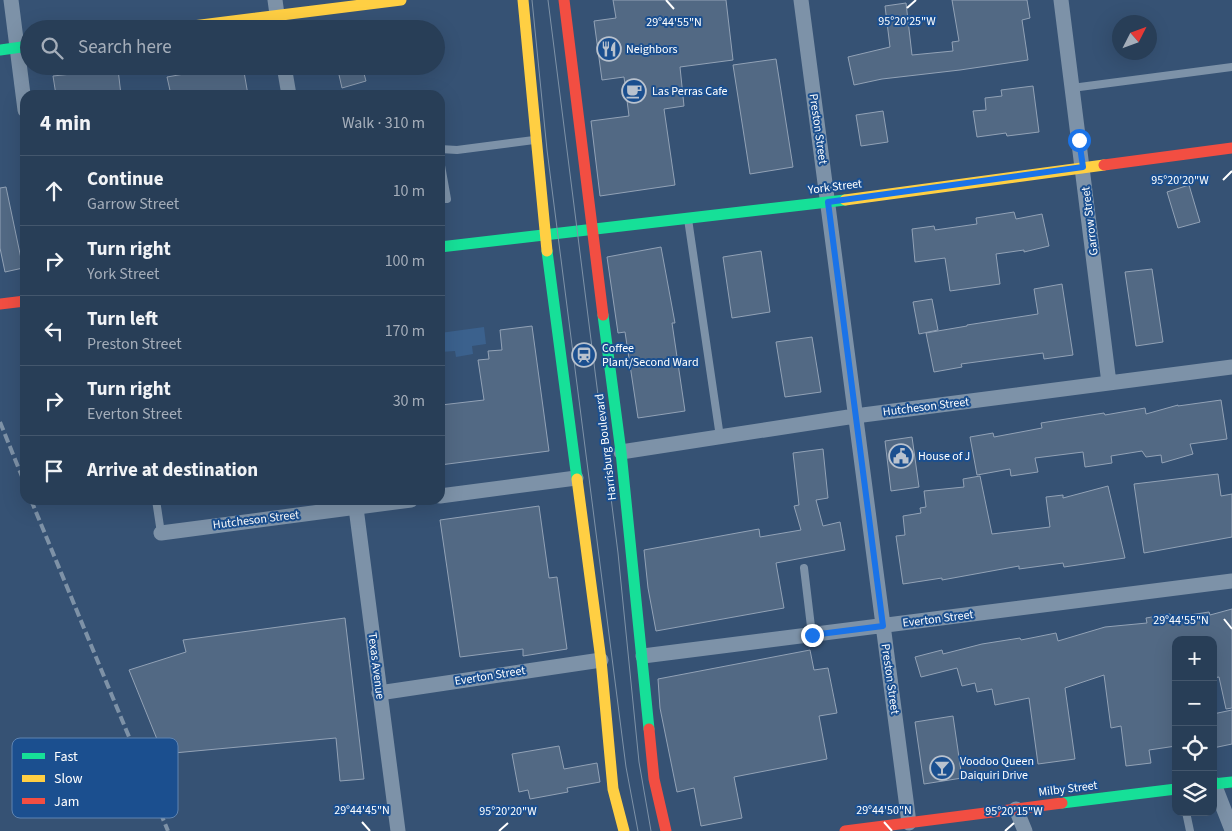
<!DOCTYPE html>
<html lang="en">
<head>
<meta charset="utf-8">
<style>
  body { margin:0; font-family:"Source Sans 3",sans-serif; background:#30455d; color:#f1f3f6 }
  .controls { position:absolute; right:15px; bottom:15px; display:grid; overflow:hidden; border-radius:10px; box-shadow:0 5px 20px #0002 }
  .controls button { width:45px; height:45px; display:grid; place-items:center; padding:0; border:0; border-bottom:1px solid #44576d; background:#283e57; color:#f1f3f6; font:25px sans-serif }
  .compass { position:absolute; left:1112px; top:15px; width:45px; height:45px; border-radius:50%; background:#283e57; box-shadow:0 5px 20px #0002; rotate:48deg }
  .stop { position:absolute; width:15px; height:15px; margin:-11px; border:4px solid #1a73e8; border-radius:50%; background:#fff }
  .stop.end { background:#1a73e8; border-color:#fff; box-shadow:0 1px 5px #0008 }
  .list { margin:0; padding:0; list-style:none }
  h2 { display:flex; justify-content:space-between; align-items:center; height:65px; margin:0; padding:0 20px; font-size:21px }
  h2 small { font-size:16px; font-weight:400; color:#a5aeba }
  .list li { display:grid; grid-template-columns:32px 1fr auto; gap:15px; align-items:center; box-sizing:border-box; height:70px; padding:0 20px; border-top:1px solid #44576d }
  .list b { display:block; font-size:19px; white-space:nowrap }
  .list p { margin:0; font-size:16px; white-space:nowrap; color:#a5aeba }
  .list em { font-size:16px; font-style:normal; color:#a5aeba }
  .icon { flex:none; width:28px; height:28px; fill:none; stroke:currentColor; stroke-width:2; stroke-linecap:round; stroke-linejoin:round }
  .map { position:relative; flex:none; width:1232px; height:831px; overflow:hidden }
  .search { position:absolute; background:#283e57; box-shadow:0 5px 20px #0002; left:20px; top:20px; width:425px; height:55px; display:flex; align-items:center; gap:12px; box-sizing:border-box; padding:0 18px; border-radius:28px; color:#a5aeba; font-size:19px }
  .panel { position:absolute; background:#283e57; box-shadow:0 5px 20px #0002; left:20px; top:90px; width:425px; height:415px; border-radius:15px }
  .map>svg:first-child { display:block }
</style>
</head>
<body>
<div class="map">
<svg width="1232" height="831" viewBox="0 0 1232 831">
  <rect width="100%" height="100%" fill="#365274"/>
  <path fill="#3b618d" d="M484 327 486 344 472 346 473 354 456 357 455 351 440 352V333Z"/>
  <path fill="#526984" stroke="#92a2b6" d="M613 0H726L733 60 680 67 684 106 664 109 675 185 600 196 591 121 629 116 624 77 602 80 594 21 616 18Z
    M952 0H1027L1030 18 1022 20 1028 60 960 70 882 79 854 85 848 57 890 47 885 6 906 3 912 55 953 51 952 42 959 41Z
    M776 59 793 167 750 174 733 65Z
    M183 66H243L248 95H171L167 77 184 74Z
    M337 66H362L366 81 342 88Z
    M118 69 121 95H56L53 76Z
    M1033 86 1039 132 1007 136 1006 133 977 137 973 111 986 110 985 98 1002 96 1001 90Z
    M883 111 888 142 861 146 856 115Z
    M1189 185 1200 222 1178 228 1167 192Z
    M6 187 23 268 5 272 0 248V188Z
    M1014 212 1016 219 1042 214 1049 246 1024 252V250L996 254 1000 284 950 291 945 258 915 262 912 229 934 226 935 230 977 224 976 218Z
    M661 247 675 323H672L685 411 638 418 625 332 618 333 607 257Z
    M761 251 770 312 732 318 723 257Z
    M1152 269 1163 342 1136 346 1125 272Z
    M1062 284 1073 355 1044 359 1043 353 961 364 962 367 934 372 926 333 967 326V325L1038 314 1034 289Z
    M932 299 938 330 919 334 913 302Z
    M532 326 549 451 440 465V430L444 429 441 405 484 400 478 360 489 359 488 351 502 350 500 330Z
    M812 337 821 392 785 397 776 342Z
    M1221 400 1227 439 1190 444 1193 454 1162 463 1161 455 1146 457 1142 451 1111 456 1112 463 1085 467 1083 452 1035 458 1038 472 1011 476 1010 469 977 475 970 437 993 433 994 437 1042 428 1041 423 1104 413 1105 415 1145 408 1146 414 1178 405V406Z
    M912 437 919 487 891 491 885 441Z
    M823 449 828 498 816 500 823 526 840 522 845 550 776 563 784 608 656 631 648 588 644 550 759 529 760 537 801 530 794 506 799 505 793 453Z
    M1218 474 1221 496 1232 494V537L1144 553 1134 484Z
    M980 476 992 534 1050 527 1046 497 1063 495V498L1108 486 1125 558 1064 567 1063 563 1019 569V566L942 580V578L903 584 896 536 905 535 903 516 921 513 920 508 926 507 924 491 964 487 963 479Z
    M539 506 549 578 557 577 567 649 523 656V649L460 657 440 520Z
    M1232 609V708L1226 709 1219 677 1213 678V640H1176V746L1149 750 1151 763 1126 766 1121 726 1111 728 1104 675 1065 688 1075 759 1038 764 1029 698 995 705 992 689 977 692 975 683 962 686 957 668 921 677 915 657 942 650 943 654 982 644 1020 638 1021 640 1056 633 1058 641 1105 627 1147 623 1146 618 1170 614V618L1209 612 1210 615Z
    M345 618 364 779 340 781 336 738 163 754 129 670 186 652 183 640Z
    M810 650 814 670 828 668 837 713 819 716 827 759 734 777 742 818 701 826 694 788 677 792 660 708 658 679Z
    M1232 710V744L1213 748V714Z
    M953 716 962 778 924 784 915 722Z
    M559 746 564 769 597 763 600 782 567 788 568 792 530 799 528 790 519 792 512 754Z"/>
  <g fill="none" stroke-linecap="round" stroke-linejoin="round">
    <path stroke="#7d92a8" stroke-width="8" d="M1072 88 1232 67
      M440 149 457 150 534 140
      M440 160 447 199
      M688 219 720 437
      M156 500 161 533
      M804 568 812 635
      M1186 812 1190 831"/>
    <path stroke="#7d92a8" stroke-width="15" d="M11 0 25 110
      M275 0 279 29
      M801 0 909 823
      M1061 0 1109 383
      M284 66 289 95
      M621 452 855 416 1232 367
      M440 496 576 478
      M355 500 398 831
      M161 533 411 500
      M643 656 1232 581
      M379 693 601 660
      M1214 784 1232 830
      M1016 809 1025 831"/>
    <path stroke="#16e098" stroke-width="11" d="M0 50 29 46
      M440 247 845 200
      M547 251 577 479
      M603 315 621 452 649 729
      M1213 784 1232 782
      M1062 803 1176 789"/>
    <path stroke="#ffcf43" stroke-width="11" d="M523 0 547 251
      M169 29 401 0
      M845 200 1104 165
      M577 479 601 660 613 789 624 831"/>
    <path stroke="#f24e42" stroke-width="11" d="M564 0 603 315
      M1104 165 1232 148
      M0 304 25 301
      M649 729 654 779 666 831
      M845 831 1062 803"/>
    <path stroke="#7e92a7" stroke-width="1" d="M532 0 547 150 626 767 638 831
      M548 0 618 553 639 762 651 831"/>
    <path stroke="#7e92a7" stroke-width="4" stroke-dasharray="9 4" stroke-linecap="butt" d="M0 422 25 484
      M31 500 168 831"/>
  </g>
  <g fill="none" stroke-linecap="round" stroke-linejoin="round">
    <path stroke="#1a73e8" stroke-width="6" d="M812 635 883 626 828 202 1083 167 1079 140"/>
  </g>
  <path fill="none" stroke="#fff" stroke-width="2" d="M666 0 674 9M907 8 916 0M1223 180 1232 171M1224 619 1232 629M362 822 370 831M884 822 892 831M499 831 508 823M1005 831 1014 823"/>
  <defs>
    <g id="restaurant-ring" transform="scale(1.25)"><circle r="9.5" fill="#1b4f8f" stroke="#b9c2ce" stroke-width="1.5"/><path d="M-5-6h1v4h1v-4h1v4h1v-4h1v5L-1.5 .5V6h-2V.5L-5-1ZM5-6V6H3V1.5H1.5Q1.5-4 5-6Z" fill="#b9c2ce"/></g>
    <g id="cafe-ring" transform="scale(1.25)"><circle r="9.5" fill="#1b4f8f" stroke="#b9c2ce" stroke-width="1.5"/><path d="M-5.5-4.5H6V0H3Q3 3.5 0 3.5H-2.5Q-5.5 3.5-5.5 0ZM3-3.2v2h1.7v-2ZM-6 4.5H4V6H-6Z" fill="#b9c2ce"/></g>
    <g id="station-ring" transform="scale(1.25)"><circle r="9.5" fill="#1b4f8f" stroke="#b9c2ce" stroke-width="1.5"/><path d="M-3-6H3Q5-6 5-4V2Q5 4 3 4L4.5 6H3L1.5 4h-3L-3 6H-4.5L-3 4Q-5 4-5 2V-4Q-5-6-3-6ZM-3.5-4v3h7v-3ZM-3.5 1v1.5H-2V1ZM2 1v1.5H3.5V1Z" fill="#b9c2ce"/></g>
    <g id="civic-ring" transform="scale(1.25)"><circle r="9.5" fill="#1b4f8f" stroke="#b9c2ce" stroke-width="1.5"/><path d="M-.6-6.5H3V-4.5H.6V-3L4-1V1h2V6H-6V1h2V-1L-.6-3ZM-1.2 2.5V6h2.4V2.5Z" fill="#b9c2ce"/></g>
    <g id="bar-ring" transform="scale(1.25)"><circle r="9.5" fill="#1b4f8f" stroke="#b9c2ce" stroke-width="1.5"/><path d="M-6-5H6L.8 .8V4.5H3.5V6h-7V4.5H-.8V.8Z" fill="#b9c2ce"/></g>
  </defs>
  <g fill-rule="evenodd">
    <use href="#restaurant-ring" x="609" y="49"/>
    <use href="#cafe-ring" x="634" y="91"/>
    <use href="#station-ring" x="584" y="355"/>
    <use href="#civic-ring" x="901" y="456"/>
    <use href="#bar-ring" x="942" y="768"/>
  </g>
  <g text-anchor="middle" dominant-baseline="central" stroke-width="4" stroke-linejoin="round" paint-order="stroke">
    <g font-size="12" fill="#fff" stroke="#1b4f8f" text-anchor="start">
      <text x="626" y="49">Neighbors</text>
      <text x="652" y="91">Las Perras Cafe</text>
      <text x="602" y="348">Coffee<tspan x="602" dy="14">Plant/Second Ward</tspan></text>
      <text x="918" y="456">House of J</text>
      <text x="960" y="761">Voodoo Queen<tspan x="960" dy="14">Daiquiri Drive</tspan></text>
    </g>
    <g font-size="12" fill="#fff" stroke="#1b4f8f">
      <text transform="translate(818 129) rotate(82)">Preston Street</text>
      <text transform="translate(835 187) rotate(-7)">York Street</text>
      <text transform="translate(1090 221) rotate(-97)">Garrow Street</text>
      <text transform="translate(926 407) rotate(-7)">Hutcheson Street</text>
      <text transform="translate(606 447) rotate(-97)">Harrisburg Boulevard</text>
      <text transform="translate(256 520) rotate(-7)">Hutcheson Street</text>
      <text transform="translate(938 619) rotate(-7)">Everton Street</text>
      <text transform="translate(376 666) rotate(83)">Texas Avenue</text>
      <text transform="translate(490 676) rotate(-9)">Everton Street</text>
      <text transform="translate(890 679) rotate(82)">Preston Street</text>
      <text transform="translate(1068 789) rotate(-7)">Milby Street</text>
    </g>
  </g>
  <rect x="12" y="738" width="166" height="80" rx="8" fill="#1b4f8f" stroke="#5f84b1" stroke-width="1"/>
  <rect x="22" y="753" width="23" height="6" fill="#16e098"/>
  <rect x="22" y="775" width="23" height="7" fill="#ffcf43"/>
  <rect x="22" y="798" width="23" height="6" fill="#f24e42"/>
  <g font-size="14" fill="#fff">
    <text x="54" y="761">Fast</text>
    <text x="54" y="783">Slow</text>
    <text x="54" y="806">Jam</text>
  </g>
  <g font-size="12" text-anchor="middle" fill="#fff" stroke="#1b4f8f" stroke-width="4" stroke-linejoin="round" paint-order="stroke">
    <text x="907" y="25">95°20'25"W</text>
    <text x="674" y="26">29°44'55"N</text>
    <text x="1180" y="184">95°20'20"W</text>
    <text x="1181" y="624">29°44'55"N</text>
    <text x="362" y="814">29°44'45"N</text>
    <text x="884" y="814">29°44'50"N</text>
    <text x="508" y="815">95°20'20"W</text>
    <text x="1014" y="815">95°20'15"W</text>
  </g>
</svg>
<div class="controls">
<button>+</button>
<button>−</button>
<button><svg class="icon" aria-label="locate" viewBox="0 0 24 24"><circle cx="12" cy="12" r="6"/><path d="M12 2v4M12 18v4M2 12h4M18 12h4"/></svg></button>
<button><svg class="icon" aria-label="layers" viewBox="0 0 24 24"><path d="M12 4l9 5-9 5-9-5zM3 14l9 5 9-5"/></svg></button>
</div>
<svg class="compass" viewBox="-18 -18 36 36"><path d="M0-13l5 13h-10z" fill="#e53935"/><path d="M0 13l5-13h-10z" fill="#a5aeba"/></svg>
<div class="stop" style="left:1079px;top:140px"></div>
<div class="stop end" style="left:812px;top:635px"></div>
<div class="search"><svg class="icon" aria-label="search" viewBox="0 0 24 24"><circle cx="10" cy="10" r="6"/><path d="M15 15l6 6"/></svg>Search here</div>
<section class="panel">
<h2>4 min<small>Walk · 310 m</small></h2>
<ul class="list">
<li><svg class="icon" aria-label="ahead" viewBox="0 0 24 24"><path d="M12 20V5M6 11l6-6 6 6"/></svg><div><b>Continue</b><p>Garrow Street</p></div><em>10 m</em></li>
<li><svg class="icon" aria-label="right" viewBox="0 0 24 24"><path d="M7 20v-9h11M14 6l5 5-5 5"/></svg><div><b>Turn right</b><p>York Street</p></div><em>100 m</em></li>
<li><svg class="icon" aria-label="left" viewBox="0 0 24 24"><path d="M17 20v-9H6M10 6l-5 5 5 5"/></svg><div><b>Turn left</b><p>Preston Street</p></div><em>170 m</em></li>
<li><svg class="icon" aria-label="right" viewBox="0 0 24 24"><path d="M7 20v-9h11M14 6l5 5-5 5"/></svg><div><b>Turn right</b><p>Everton Street</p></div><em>30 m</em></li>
<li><svg class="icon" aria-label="arrive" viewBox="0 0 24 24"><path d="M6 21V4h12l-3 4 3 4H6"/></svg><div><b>Arrive at destination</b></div></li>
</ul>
</section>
</div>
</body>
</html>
